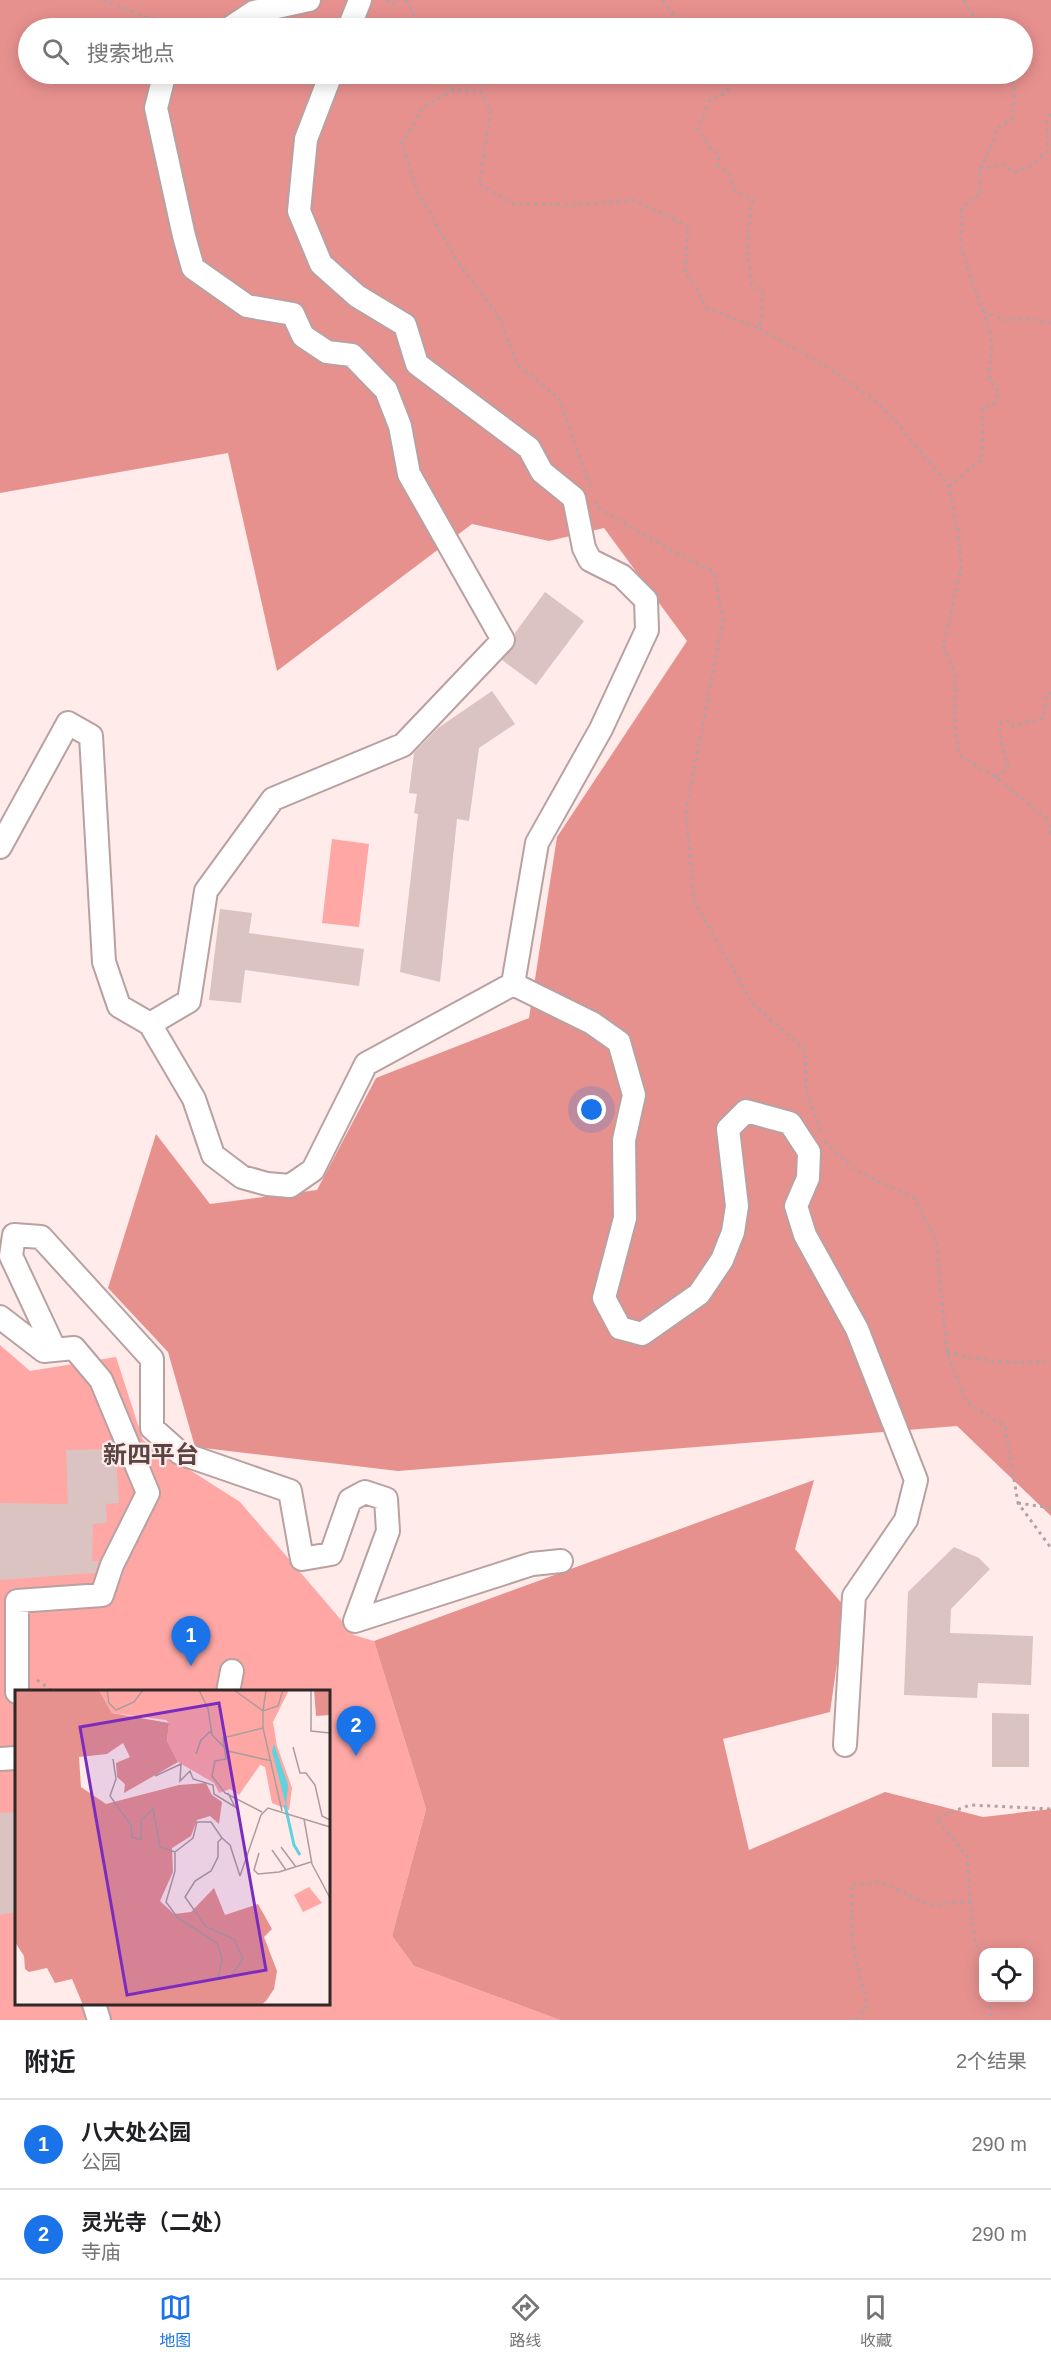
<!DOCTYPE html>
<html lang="zh">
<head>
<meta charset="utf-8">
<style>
  body { margin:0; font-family:Arial,"Noto Sans SC",sans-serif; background:#f2f2f2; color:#202124 }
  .controls { position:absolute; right:18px; bottom:18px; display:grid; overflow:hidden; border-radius:12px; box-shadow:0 3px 15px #0003 }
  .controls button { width:54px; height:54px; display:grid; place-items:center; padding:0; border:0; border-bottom:2px solid #e0e0e0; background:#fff; color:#202124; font:30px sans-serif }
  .you { position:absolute; left:592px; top:1110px; width:21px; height:21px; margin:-15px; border:4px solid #fff; border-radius:50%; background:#1a73e8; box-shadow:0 0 0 9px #1a73e833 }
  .badge { display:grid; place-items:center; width:39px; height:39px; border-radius:50%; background:#1a73e8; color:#fff; font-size:20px; font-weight:700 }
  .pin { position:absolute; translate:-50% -50px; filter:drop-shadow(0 2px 3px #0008) }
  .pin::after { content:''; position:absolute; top:32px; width:21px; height:18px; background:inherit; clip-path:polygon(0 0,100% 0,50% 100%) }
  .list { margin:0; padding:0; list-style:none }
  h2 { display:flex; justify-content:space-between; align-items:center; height:78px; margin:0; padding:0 24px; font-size:26px }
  h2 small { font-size:20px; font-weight:400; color:#757577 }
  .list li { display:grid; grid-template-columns:39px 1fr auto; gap:18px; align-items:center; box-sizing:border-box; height:90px; padding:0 24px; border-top:2px solid #e0e0e0 }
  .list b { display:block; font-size:22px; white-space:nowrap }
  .list p { margin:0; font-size:20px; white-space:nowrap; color:#757577 }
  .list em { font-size:20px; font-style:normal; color:#757577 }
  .icon { flex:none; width:33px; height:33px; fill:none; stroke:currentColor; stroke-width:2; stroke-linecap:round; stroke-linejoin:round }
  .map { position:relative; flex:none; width:1051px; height:2020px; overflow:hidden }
  .search { position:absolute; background:#fff; box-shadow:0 3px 15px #0003; left:18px; right:18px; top:18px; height:66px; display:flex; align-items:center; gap:15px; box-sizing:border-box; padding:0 21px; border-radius:33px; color:#757577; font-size:22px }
  .sheet { height:258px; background:#fff }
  nav { display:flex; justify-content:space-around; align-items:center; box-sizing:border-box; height:84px; border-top:2px solid #e0e0e0; background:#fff; font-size:16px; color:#757577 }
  nav a { display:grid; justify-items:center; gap:3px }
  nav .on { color:#1a73e8 }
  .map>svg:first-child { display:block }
</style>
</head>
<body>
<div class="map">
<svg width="1051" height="2020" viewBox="0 0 1051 2020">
  <rect width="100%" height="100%" fill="#ffebea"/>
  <path fill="#fea7a4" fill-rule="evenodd" d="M332 839 369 844 359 927 322 923Z
    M0 1345 30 1371 116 1357 143 1440 240 1502 354 1635 374 1641 426 1809 392 1936 414 1966 560 2020H0ZM16 1692H328V2004H16Z"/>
  <path fill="#e7918f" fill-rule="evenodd" d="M0 0H1051V1516L957 1426 398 1471 195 1447 168 1352 108 1288 156 1134 210 1204 317 1190 376 1078 529 1018 557 837 687 641 604 528 549 541 472 524 277 671 228 453 0 493ZM28 28H1022V74H28Z
    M814 1480 795 1549 845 1607 830 1712 723 1739 749 1850 885 1792 983 1817 1051 1809V2020H560L414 1966 392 1936 426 1809 374 1641ZM984 1952H1028V1998H984Z"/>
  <path fill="#dac3c1" d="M545 592 584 621 536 685 502 660 516 642 515 633Z
    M492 691 515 724 479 748 469 821 457 819 440 982 400 972 418 814 414 813 417 794 409 793 414 753 438 728Z
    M220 909 252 913 249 933 364 949 359 986 245 970 241 1003 209 1000Z
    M109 1449 116 1455 119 1503 106 1504 107 1523 93 1524 92 1561H99L95 1573 0 1580V1503L68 1504 66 1450Z
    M954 1547 979 1558 990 1569 951 1609 950 1633 1033 1636 1031 1685 978 1683 977 1698 904 1695 908 1592Z
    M992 1713 1029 1714V1767H992Z
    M16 1812V1912L0 1915V1813Z"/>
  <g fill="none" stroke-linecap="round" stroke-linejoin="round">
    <g stroke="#b8a1a0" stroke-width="26">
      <path id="minor" d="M230 28 254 12 309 0
        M349 28 360 0
        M0 847 68 723 91 736 104 962 119 1006 150 1024 189 1001 206 891 273 799 403 745 503 640 409 474 400 426 386 390 352 355 327 352 303 336 293 314 247 306 193 268 184 236 156 108 164 76 168 74
        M513 984 592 1023 619 1042 634 1095 624 1140 625 1218 604 1298 620 1328 642 1334 699 1294 722 1260 733 1232 737 1206 728 1129 746 1111 790 1123 809 1152 808 1178 796 1206 805 1235 857 1329 916 1480 906 1520 854 1596 845 1745
        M150 1024 194 1099 213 1155 242 1177 267 1184 290 1186 313 1170 366 1064 513 984 537 843 601 729 647 630 646 600 622 576 590 560 584 548 574 498 542 472 529 448 417 364 405 325 357 296 321 264 299 211 306 139 331 74
        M0 1317 44 1351 74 1348 101 1380 148 1493 112 1565 102 1595 17 1601V1692
        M55 1350 11 1256 14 1235 41 1237 152 1359V1428L180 1453 290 1491 302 1559 331 1554 350 1500 365 1492 386 1499 388 1531 355 1621 532 1564 561 1561
        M228 1692 232 1671
        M0 1759 16 1758
        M94 2004 99 2020"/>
    </g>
    <path stroke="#b2a2a1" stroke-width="3" stroke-dasharray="3 4.5" stroke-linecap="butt" d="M103 0 175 28
      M386 0 395 5 398 0
      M406 0 420 28
      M663 0 664 3 685 28
      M964 0C972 17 979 21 998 25L999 28
      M444 74 454 90 480 91 491 110 479 184 514 204 578 205 634 200 688 226 685 273 696 287 706 308 760 329
      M733 74 727 92 710 100 698 129 710 147 719 154 718 165 730 175 735 190 753 200C747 230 746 255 752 284L763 293 760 329 829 368 873 399 892 417 949 486 959 538 961 569 943 646 955 674V729L960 756 996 777 1046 818 1051 835
      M454 90 423 107 402 144 417 190 457 261 496 312 518 365 559 398 591 489
      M980 169 1002 164 1015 172 1030 166 1048 151 1047 121 1051 114
      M983 311 1005 320 1031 319 1051 323
      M949 486 982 459 983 407 995 403 999 392C980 371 995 361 991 339 984 307 969 278 961 246 958 233 965 221 961 209L981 192C980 185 979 175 981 168 984 156 997 141 997 128L1012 119C1012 102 1020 89 1008 74
      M595 501 597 507 668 549 714 572 723 620 686 811 694 901 753 1004 805 1050 806 1090 822 1135
      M996 777 1008 767 1001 741 1000 723 1009 720 1013 726 1044 718 1046 695 1051 693
      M825 1141 855 1170 914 1198 936 1240 947 1352 967 1403 1005 1426 1018 1503 1051 1548
      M947 1352C984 1361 1013 1366 1051 1360
      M1018 1503 1051 1508
      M37 1680 54 1692
      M970 1901 975 1941 984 1960
      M990 1998 991 2020
      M856 2020 867 2005 853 1946 851 1885 881 1882 930 1905 970 1901 967 1856 936 1818 970 1805 1051 1809"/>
    <use href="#minor" stroke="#fff" stroke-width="22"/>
  </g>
  <g text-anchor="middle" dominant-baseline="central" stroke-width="4.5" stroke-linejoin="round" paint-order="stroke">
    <g font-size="24" font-weight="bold" fill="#574443" stroke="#ffebea">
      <text x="151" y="1454">新四平台</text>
    </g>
  </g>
  <g transform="translate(15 1690)">
    <rect width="315" height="315" fill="#ffebea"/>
    <path d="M84 0H274L258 32 262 56 277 98 274 120 257 113 250 77 245 75 224 105 215 99 204 103 199 93 163 72 152 51 154 33 151 30 97 23ZM294 197 307 213 288 222 279 205Z" fill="#fea7a4"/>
    <path d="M0 0H84L97 23 154 33 152 51 163 72 109 103 110 94 102 87 101 73 115 67 108 53 92 64 64 67 66 97 91 114 164 95 191 93 197 105 207 112 204 134 195 126 182 130 176 146 157 158 158 182 145 211 159 224 176 222 199 198 210 225 243 214 257 239 249 247 262 281 259 299 251 311 246 315H68L57 289 40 293 32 278 14 282 10 279 9 266 0 252ZM299 0H315V25L301 26Z" fill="#e7918f"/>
    <path d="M259 54 273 95 271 116 257 61Z" fill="#60d2de"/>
    <path fill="none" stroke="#60d2de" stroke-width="3" d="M270 115 279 155 285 165"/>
    <path fill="none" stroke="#ac9d9c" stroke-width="1.5" d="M92 0 94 13 101 20 119 12 128 0M184 0 193 19 197 45 213 61 257 71M219 0 248 21V38L267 121M251 0 248 21 263 16 268 0M296 0V41L315 43M278 57 285 83H291L300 95 307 126 315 130M181 64 186 50 196 41M98 69 101 89 95 106 116 135 117 147 126 150V130L138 119 145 157 160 162M140 86 166 74 165 91 175 81 178 89 198 95 199 104 220 117 213 103M247 122 210 103 197 86 200 71 211 69 208 48 248 38M289 129 297 174 315 208M266 157 281 177M257 160 271 180M244 163 239 180 243 184 264 182 296 172M225 186 246 125 253 118 315 137M203 289 207 269 202 253 163 228 151 212 160 181V162L178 148 182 132H196L207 148M203 290 217 285 228 269 219 249 191 237 170 207 180 191 196 181 203 167V152L207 148 215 155 225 186"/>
    <path fill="#7b2cbf" fill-opacity="0.15" stroke="#7b2cbf" stroke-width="3" d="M204 13 251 280 112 305 65 37Z"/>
    <rect width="315" height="315" fill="none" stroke="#302727" stroke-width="3"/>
  </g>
</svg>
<div class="controls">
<button><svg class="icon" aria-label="locate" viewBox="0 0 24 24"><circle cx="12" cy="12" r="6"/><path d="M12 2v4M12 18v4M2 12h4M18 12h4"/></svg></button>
</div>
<div class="you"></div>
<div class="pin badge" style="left:191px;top:1666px">1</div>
<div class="pin badge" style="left:356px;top:1756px">2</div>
<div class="search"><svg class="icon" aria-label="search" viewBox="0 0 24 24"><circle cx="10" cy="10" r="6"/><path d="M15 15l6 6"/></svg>搜索地点</div>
</div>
<section class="sheet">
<h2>附近<small>2个结果</small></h2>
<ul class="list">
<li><span class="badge">1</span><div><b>八大处公园</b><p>公园</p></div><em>290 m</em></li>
<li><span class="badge">2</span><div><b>灵光寺（二处）</b><p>寺庙</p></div><em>290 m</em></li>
</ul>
</section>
<nav>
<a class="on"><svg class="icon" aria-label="map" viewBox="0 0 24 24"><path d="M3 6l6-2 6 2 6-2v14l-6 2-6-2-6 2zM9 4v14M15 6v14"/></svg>地图</a>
<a><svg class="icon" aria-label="directions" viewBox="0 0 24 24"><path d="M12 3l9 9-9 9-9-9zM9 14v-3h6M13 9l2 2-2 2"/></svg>路线</a>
<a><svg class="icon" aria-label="saved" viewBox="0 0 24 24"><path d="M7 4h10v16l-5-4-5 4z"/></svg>收藏</a>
</nav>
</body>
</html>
